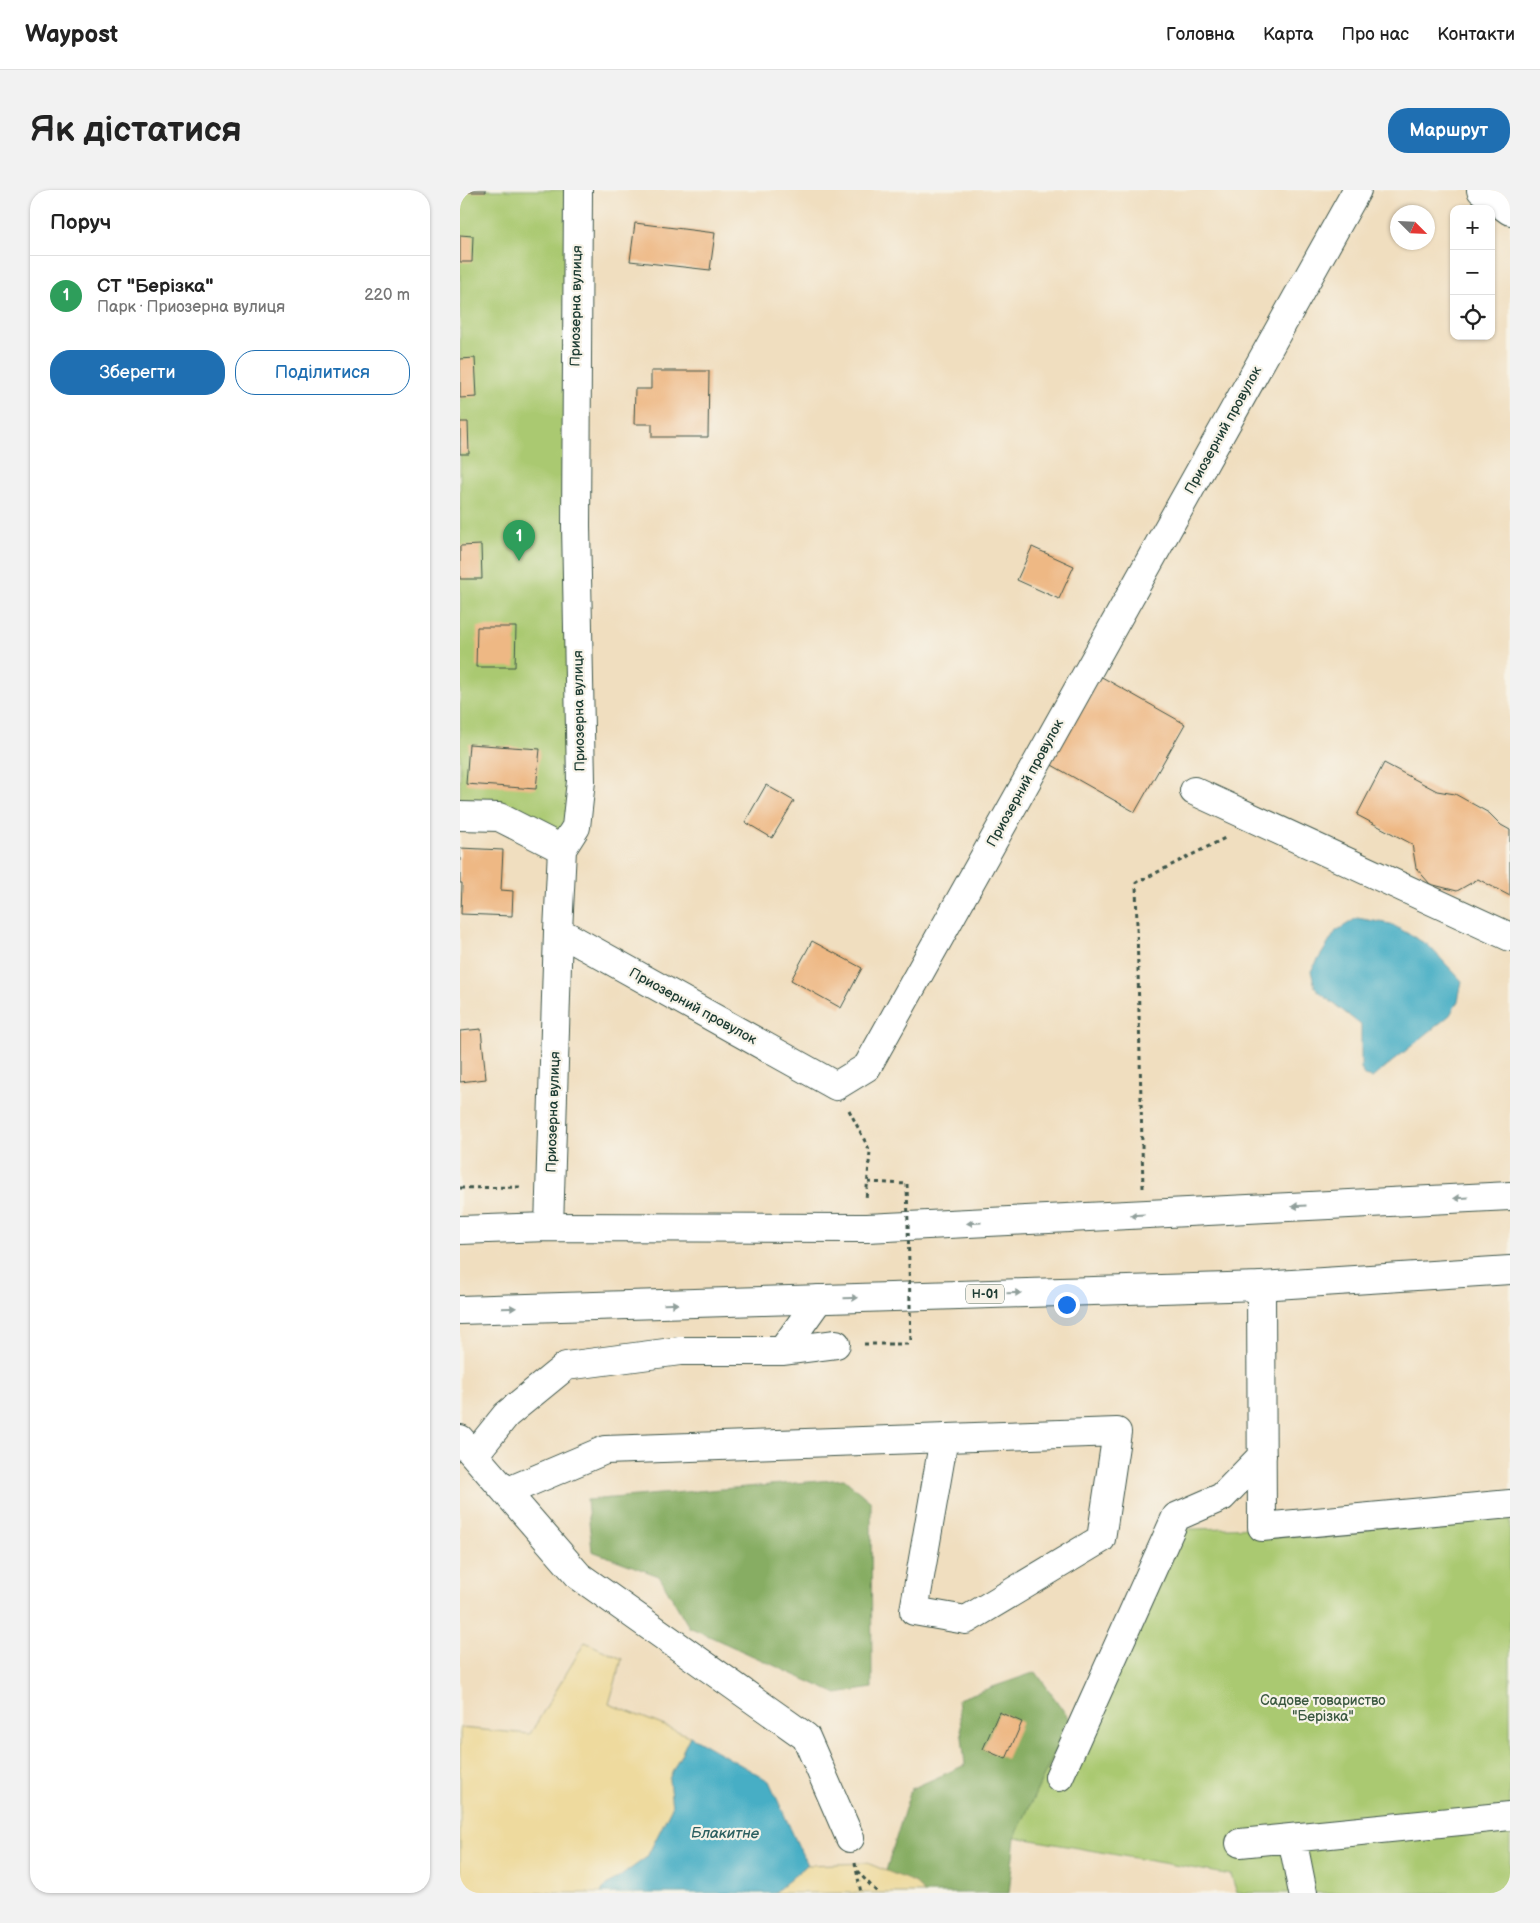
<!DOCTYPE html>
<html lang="uk">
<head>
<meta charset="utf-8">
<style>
  body { margin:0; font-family:"Balsamiq Sans",sans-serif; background:#f2f2f2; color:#222 }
  .controls { position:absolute; right:15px; top:15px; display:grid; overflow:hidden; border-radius:10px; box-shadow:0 1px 4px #0004 }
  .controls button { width:45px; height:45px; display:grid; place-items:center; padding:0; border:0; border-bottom:1px solid #e0e0e0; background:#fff; color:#222; font:25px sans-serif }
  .compass { position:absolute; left:930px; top:15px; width:45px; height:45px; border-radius:50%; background:#fff; box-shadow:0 1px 4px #0004; rotate:114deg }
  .you { position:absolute; left:606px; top:1114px; width:18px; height:18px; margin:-12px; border:4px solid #fff; border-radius:50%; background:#1a73e8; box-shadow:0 0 0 8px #1a73e833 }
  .badge { display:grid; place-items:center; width:32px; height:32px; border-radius:50%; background:#1f6fb2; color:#fff; font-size:16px; font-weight:700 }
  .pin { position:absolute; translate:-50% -41px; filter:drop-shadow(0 1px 2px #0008) }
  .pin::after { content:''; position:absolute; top:26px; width:18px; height:15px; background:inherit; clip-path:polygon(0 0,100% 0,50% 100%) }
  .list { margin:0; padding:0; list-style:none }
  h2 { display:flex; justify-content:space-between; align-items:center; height:65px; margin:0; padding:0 20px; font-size:21px }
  h2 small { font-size:16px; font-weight:400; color:#767676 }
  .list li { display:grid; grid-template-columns:32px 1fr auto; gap:15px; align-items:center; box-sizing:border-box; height:80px; padding:0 20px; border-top:1px solid #e0e0e0 }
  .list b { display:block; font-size:19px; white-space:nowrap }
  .list p { margin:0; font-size:16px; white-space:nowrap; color:#767676 }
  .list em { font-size:16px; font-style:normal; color:#767676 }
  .actions { display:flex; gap:10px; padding:15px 20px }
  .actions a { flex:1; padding:11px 0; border:1px solid #1f6fb2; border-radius:20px; text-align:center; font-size:18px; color:#1f6fb2 }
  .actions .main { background:#1f6fb2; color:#fff }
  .icon { flex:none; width:28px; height:28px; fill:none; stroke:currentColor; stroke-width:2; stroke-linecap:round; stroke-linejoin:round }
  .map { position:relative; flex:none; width:1050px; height:1703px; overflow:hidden; border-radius:20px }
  header { display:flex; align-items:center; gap:30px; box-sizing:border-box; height:70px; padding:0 25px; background:#fff; border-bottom:1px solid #e0e0e0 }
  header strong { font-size:24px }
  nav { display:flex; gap:28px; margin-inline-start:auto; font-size:18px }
  .intro { display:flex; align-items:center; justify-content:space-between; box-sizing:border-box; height:120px; padding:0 30px }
  h1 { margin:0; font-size:35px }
  .button { padding:12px 22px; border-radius:20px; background:#1f6fb2; color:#fff; font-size:18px; font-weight:700 }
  main { display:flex; gap:30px; padding:0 30px }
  aside { flex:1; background:#fff; border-radius:20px; box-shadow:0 1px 4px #0004 }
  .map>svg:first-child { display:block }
</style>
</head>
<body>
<header>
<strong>Waypost</strong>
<nav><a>Головна</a><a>Карта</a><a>Про нас</a><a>Контакти</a></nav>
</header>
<div class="intro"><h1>Як дістатися</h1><a class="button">Маршрут</a></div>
<main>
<aside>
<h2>Поруч<small></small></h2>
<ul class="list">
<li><span class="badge" style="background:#2e9e5b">1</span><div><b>СТ &quot;Берізка&quot;</b><p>Парк · Приозерна вулиця</p></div><em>220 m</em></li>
</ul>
<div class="actions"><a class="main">Зберегти</a><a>Поділитися</a></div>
</aside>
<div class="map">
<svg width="1050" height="1703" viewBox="0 0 1050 1703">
  <rect width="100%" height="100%" fill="#f7f3e8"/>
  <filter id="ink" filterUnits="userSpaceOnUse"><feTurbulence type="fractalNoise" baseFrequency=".02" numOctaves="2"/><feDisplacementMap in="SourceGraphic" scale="10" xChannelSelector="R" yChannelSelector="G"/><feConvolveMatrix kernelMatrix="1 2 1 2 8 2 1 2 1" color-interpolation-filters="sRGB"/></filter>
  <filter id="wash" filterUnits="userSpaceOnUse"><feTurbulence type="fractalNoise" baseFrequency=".0096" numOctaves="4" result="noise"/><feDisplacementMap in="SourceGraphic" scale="20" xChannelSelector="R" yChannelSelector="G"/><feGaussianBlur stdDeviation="1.12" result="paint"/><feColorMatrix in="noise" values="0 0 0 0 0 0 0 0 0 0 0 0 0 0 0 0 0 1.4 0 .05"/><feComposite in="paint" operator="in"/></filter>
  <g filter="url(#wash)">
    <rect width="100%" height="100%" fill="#f0debf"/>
    <path fill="#aac971" stroke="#648352" d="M0 0H118L121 591 102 659 0 626Z
      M1050 1314V1703H777L771 1685 555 1647 699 1340 802 1337Z"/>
    <path fill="#87ad63" stroke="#53754c" d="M384 1289 411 1312 412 1498 377 1504 229 1437 199 1386 132 1361 127 1310Z
      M576 1482 610 1530 555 1647 549 1703H463L456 1693 426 1681 451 1599 505 1575 498 1509Z"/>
    <path fill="#eeda9e" stroke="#868c69" d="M125 1452 162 1469 149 1514 230 1546 209 1589 212 1617 187 1667 143 1699 141 1703H0V1538L70 1544Z
      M407 1673 456 1693 463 1703H314L347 1675Z"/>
    <path fill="#46aec5" stroke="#32767c" d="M897 728 931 734 968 755 1002 791 998 811 990 825 912 888 904 886 901 878V835L860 803 855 797 851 781 876 741Z
      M230 1546 309 1591 347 1675 314 1703H141L143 1699 187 1667 212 1617 209 1589Z"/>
    <g id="blocks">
      <path fill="#eeb884" d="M0 0H26V2H0Z
        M175 33 255 43 250 80 170 71Z
        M0 45 13 46 12 72H0Z
        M15 168 17 207 0 208V169Z
        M191 181H249L248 247H192V234H174L175 199H191Z
        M0 232H8L9 264H0Z
        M21 355 22 389H0V356Z
        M572 357 614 376 599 409 557 390Z
        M17 437H56L55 477H16Z
        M640 486 725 534 675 622 590 574Z
        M9 554 80 559 76 599 6 594Z
        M924 573 977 601 995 604 1029 623 1041 635 1050 640V706L1018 689 997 701 970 694 956 678 952 654 897 625Z
        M306 595 334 611 312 648 285 632Z
        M0 658 43 660 41 700 53 701 52 726 1 724 2 693H0Z
        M352 751 402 778 381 818 331 790Z
        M21 839 26 889 0 892V841Z
        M539 1522 562 1532 546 1569 523 1559Z"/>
    </g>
  </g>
  <g filter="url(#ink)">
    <use href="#blocks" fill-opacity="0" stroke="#3e5549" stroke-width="1"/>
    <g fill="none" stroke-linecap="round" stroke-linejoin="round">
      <g stroke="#3e5549" stroke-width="30">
        <path id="minor" d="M1021 0 1050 21
          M734 601 1050 747
          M0 626 39 627 102 659
          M98 741 376 896 407 877 897 0
          M89 1037 98 741 102 659 116 637 121 591 116 336 118 0
          M801 1096 802 1337 1050 1314
          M322 1161 359 1109
          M0 1249 119 1386 346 1547 390 1648
          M14 1265 46 1225 106 1176 220 1161H322L376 1154
          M46 1302 145 1260 657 1242 641 1349 506 1430 454 1421 484 1248
          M599 1587 716 1327 762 1307 802 1266
          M832 1648 843 1703
          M780 1653 1050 1626"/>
      </g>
      <g stroke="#3e5549" stroke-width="30">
        <path id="major" d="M0 1040 89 1037 407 1038 1050 1006
          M0 1120 801 1096 1050 1080"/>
      </g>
      <path stroke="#3e5549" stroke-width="3" stroke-dasharray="4 4" stroke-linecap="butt" d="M389 920 410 961 406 1010
        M408 992 447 994
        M0 998 63 997
        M683 998 676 693 767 647
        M404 1154H451
        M395 1673 401 1703
        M397 1681 418 1703"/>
      <use href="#minor" stroke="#fff" stroke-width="28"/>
      <use href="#major" stroke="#fff" stroke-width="28"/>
      <path stroke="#3e5549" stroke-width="3" stroke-dasharray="4 4" stroke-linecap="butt" d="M447 994 451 1154"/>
    </g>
    <defs><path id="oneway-solid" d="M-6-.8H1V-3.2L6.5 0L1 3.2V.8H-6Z" transform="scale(1.25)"/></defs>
    <g fill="#8f9e9a">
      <use href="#oneway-solid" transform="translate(1001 1008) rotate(177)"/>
      <use href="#oneway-solid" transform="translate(839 1016) rotate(177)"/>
      <use href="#oneway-solid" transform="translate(677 1025) rotate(177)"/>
      <use href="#oneway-solid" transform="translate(514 1033) rotate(177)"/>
      <use href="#oneway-solid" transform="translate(554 1103) rotate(-2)"/>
      <use href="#oneway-solid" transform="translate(391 1108) rotate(-2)"/>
      <use href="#oneway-solid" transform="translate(211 1114) rotate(-2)"/>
      <use href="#oneway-solid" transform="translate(49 1118) rotate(-2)"/>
    </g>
  </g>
  <g text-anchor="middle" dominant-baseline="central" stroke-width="4.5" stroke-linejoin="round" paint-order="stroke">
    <rect fill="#f7f3e8" stroke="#60746a" stroke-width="1" x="506" y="1094.5" width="38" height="19" rx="4"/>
    <g font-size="12" font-weight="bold" fill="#1f3d34">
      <text x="525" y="1104">Н-01</text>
    </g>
    <g font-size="14" fill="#1f3d34" stroke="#f7f3e8">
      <text transform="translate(116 116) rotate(-89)">Приозерна вулиця</text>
      <text transform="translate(763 240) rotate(-61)">Приозерний провулок</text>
      <text transform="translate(119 521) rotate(-91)">Приозерна вулиця</text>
      <text transform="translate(565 593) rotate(-61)">Приозерний провулок</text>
      <text transform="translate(233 816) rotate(29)">Приозерний провулок</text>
      <text transform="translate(93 922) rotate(-88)">Приозерна вулиця</text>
    </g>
    <g font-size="14" fill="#3b5940" stroke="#f7f3e8">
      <text x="863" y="1510">Садове товариство<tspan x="863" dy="16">"Берізка"</tspan></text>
    </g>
    <g font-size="15" font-style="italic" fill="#2b5f60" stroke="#f7f3e8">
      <text x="265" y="1643">Блакитне</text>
    </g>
  </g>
</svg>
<div class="controls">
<button>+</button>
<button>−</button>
<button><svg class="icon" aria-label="locate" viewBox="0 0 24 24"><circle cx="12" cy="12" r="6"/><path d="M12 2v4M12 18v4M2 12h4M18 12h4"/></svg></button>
</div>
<svg class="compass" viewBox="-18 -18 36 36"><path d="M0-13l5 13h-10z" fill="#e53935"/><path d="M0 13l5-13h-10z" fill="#767676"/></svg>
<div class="you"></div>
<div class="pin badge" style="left:59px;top:371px;background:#2e9e5b">1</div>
</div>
</main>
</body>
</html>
